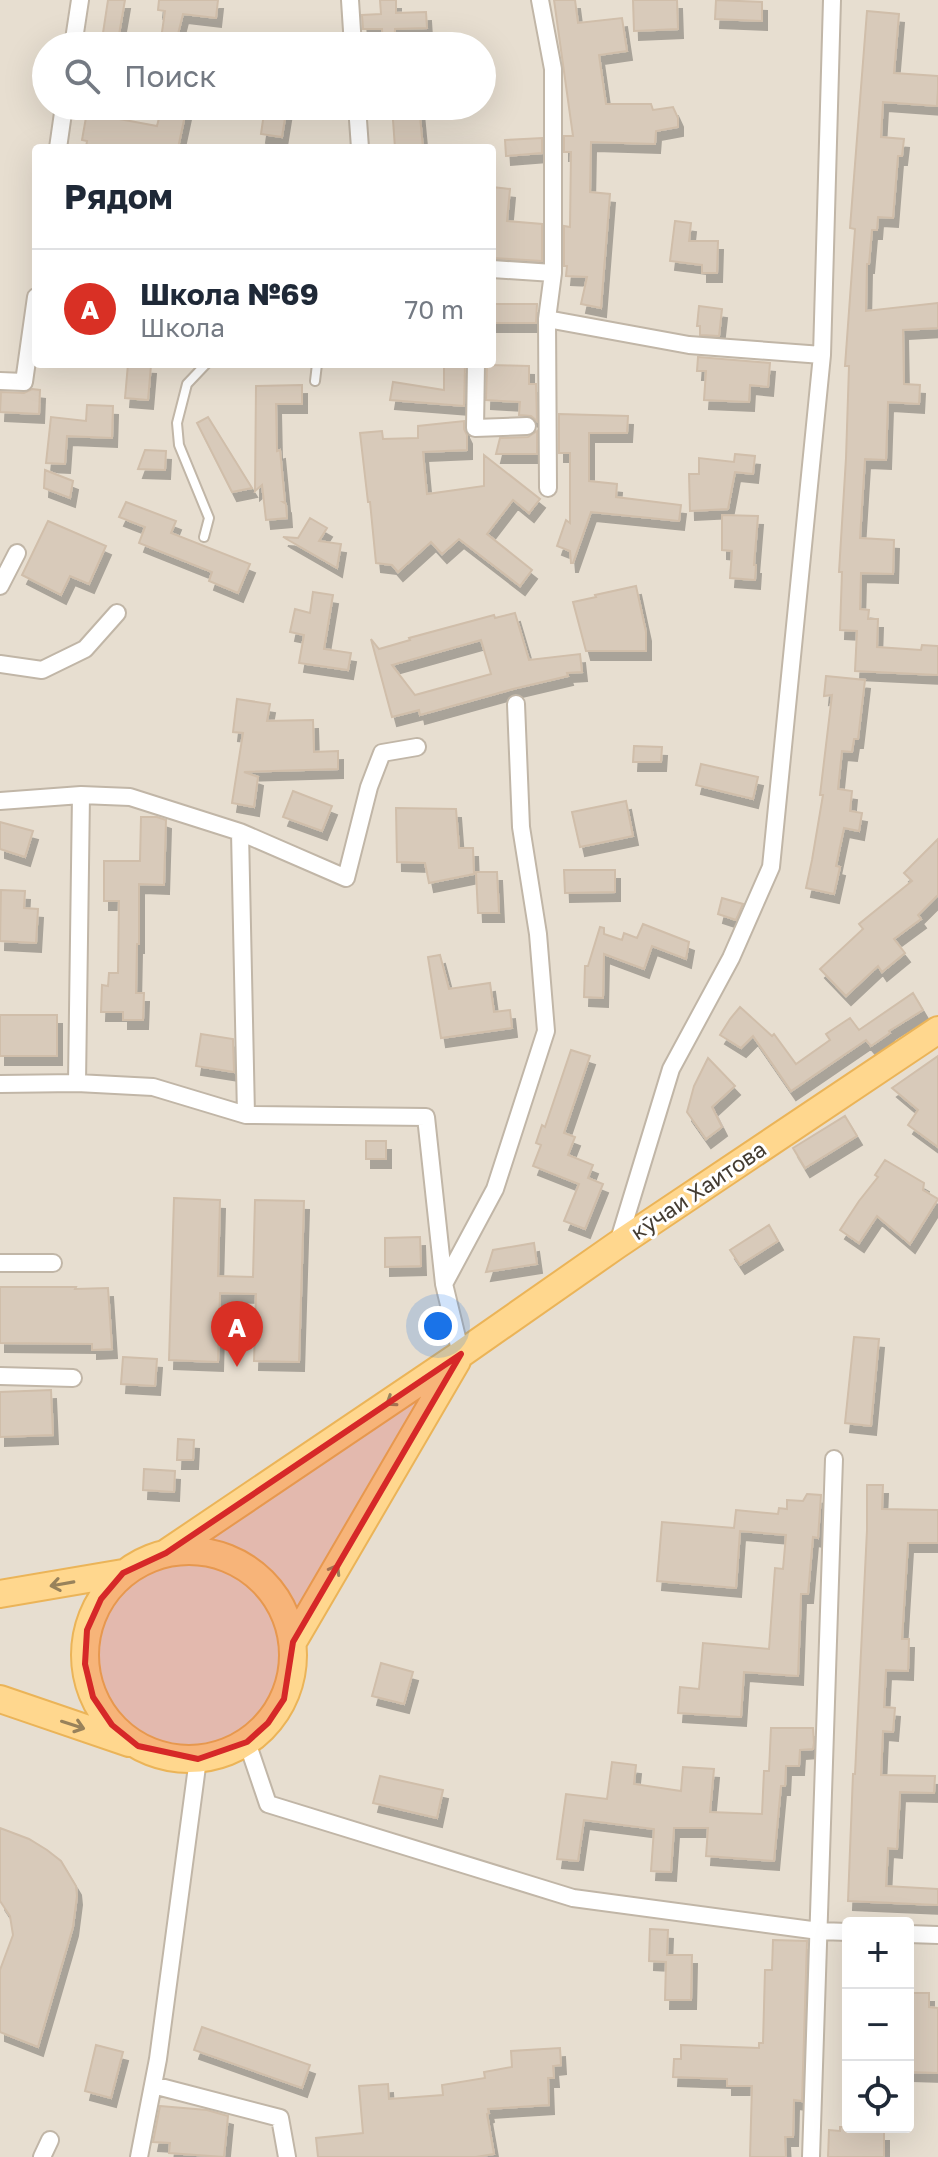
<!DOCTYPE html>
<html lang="ru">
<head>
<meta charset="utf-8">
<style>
  body { margin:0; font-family:"Golos Text",sans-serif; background:#f2f2f3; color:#1f2937 }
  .controls { position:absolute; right:24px; bottom:24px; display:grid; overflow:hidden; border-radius:8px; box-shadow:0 8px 32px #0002 }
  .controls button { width:72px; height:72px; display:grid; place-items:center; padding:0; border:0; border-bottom:2px solid #e0e1e3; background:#fff; color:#1f2937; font:40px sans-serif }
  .you { position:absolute; left:438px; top:1326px; width:28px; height:28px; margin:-20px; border:6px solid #fff; border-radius:50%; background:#1a73e8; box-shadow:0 0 0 12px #1a73e833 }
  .badge { display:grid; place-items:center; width:52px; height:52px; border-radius:50%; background:#d93025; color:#fff; font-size:26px; font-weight:700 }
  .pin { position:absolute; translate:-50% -66px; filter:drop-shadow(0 2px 4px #0008) }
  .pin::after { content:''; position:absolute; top:42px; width:28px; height:24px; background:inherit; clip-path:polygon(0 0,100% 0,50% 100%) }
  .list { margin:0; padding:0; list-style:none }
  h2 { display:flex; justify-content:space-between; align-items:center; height:104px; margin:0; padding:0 32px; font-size:34px }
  h2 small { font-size:26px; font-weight:400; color:#747a83 }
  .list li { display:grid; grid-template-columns:52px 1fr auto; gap:24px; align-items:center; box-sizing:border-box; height:120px; padding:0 32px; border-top:2px solid #e0e1e3 }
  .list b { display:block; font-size:30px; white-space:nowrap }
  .list p { margin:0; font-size:26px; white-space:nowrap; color:#747a83 }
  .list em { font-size:26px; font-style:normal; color:#747a83 }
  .icon { flex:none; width:44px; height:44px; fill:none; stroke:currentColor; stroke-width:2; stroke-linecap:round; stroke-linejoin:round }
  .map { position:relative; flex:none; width:938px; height:2157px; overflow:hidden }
  .search { position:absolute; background:#fff; box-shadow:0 8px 32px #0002; left:32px; top:32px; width:464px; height:88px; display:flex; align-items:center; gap:20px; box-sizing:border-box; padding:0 28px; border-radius:44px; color:#747a83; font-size:30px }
  .panel { position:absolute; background:#fff; box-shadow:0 8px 32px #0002; left:32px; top:144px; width:464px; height:224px; border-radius:8px }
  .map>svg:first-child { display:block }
</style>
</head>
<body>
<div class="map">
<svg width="938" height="2157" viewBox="0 0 938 2157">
  <defs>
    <filter id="shadow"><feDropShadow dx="5" dy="9" stdDeviation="0" flood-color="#0004"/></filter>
  </defs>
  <rect width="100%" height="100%" fill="#f2ece2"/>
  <path fill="#e7ded0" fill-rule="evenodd" d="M0 0H938V2157H0ZM46 46H482V106H46ZM36 148H492V364H36ZM848 1923H908V2127H848Z"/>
  <path fill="#d8caba" stroke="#d0beaa" stroke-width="2" fill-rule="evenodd" filter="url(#shadow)" d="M108 0H125L117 46H101Z
    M159 0H218L216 18 183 14 175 46H160L165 11 158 10Z
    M380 0H396V13L426 12 427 28 395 29 394 46H383L382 29H363L362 15 381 14Z
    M554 0H575L578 23 622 18 627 51 599 55 606 104H651L653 110 673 107 678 118V127L656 131 655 144 591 142 590 192 610 194 601 308 581 304 587 277 566 276 567 266H564V226L570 227 571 152H564V136H573Z
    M633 0H677L678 29 634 31Z
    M716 0 762 2V21L715 19Z
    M867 11 899 14 894 73 938 76V89L937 106 883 102 881 137 904 139 902 156H898L893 218 878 217 877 230H872L869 264H867L866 311 938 303V328L903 330 904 384 920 385 919 404 888 402 886 460 865 459 860 538 894 540 893 574 861 573 860 609 869 610 868 619H878L877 647 921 650 922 645 938 646V675L855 671 857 631 840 630 842 572H839L846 458 849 366H845L855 229 850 228Z
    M88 106H105L103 116 157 126 162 106H187L178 148H86L87 141 82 140Z
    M265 106H287L282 137 261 134Z
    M392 106H419L423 148H395Z
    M542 138V153L506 156 505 140Z
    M492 187 510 189 507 221 542 224V261L492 258Z
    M675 221 691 223 689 241H718L717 273H702V265L670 261Z
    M492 304H537L536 323H492Z
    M699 306 722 309 719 336 700 335V326H697Z
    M698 357 770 363 768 387 750 385 749 402 704 400 706 371H697Z
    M128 364 151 365 148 400 125 398Z
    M444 365H465L464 406 390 400 393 382 444 390Z
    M487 365 529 366V384H536L537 421 531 416 519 415 520 402 486 400Z
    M302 385V404H276L277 451 280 450 285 502H283L286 504 287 518 266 520 262 485 255 491 256 386Z
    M32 389 40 390 39 414 0 412 1 392 24 393Z
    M87 405 113 406 112 438 67 436 65 464 46 463 51 417 86 421Z
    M559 414 628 416 627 433H589V481L617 484 616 497 681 505 679 521 591 512 573 563H571L570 551 557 546 566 520 570 523V453H559Z
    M208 417 252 488 232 492 197 423Z
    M464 421V429L467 435V450L423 452 427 494 484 486V455L540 499 529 513 513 500 487 534 532 570 520 586 459 539 442 554 431 542 398 572 392 565 376 563 370 502H368L360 433 382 431 383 439 418 438V426Z
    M537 431V454H496L500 438 528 437Z
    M145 450 166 451 165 470 138 469Z
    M735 454 755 456 753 474 735 472 728 509 690 511 689 474H699V458L734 462Z
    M45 470 73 481 70 498 44 488Z
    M126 502 176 521 171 533 250 564 238 593 209 581 212 572 139 543 145 527 119 517Z
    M722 515 758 516 754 565H756L755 580 730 578 732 551 722 550Z
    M310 518 327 528 319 541 341 544 337 568 283 537 298 538Z
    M48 521 106 546 89 584 70 576 61 595 22 575Z
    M636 586 646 632V651H586L573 602 596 597 595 595Z
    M313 592 333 595 324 649 351 653 348 670 299 663 304 635 290 632 295 609 310 613Z
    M515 613 529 660 580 654 582 672 567 673 568 676 513 689 420 715 419 710 392 717 371 639 379 649 410 640 409 638 494 615 495 618ZM481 640 491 674 415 695 392 665Z
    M826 676 865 680 858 739H854L852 752 842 751 838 789 852 791 850 811 862 813 859 831 844 828 836 866 840 867 834 894 806 888 812 860 823 795H820L832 695 824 696Z
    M237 699 270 704 267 721 313 720 314 752 338 751V769L244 772 258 777 254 807 232 803 243 733 233 732Z
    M634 746 662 747 661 762H633Z
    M701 764 758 777 753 799 696 785Z
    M293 791 332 806 322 831 283 817Z
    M626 801 633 836 580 847 572 812Z
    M396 808 456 809 459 848H473L474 874 429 883 425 863 397 862Z
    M141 817H157L166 820 164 885 139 884V944H137L136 993H144L143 1020H123V1012H101L102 985 108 986 109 973H118L119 901H104V861H140Z
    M0 822 33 831 25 857 0 849Z
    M938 839V895L918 915 921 919 894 939 905 953 882 972 878 966 846 996 820 969 863 929 859 924 912 881 904 873Z
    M564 870H615V892L565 893Z
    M476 872H497L499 913H478Z
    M1 890 25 891 24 908 38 909 36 943 0 941Z
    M722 898 743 904 736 920 718 914Z
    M643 924 689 942 686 959 652 946 644 969 604 954 603 998 584 997 585 966H588L600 927 604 928V934L622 940 624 933 637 938Z
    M440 955 449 989 490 983 494 1012 510 1010 512 1028 441 1038 428 957Z
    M913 993 923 1010 889 1031 890 1033 871 1046 866 1040 791 1091 753 1036 741 1048 720 1035 730 1019 740 1007 772 1036 774 1034 796 1064 830 1040 826 1034 850 1018 859 1030Z
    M0 1015H57V1056H0Z
    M201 1034 233 1039 234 1072 196 1066Z
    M571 1050 590 1056 564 1133 575 1137 568 1155 593 1165 588 1178 603 1184 585 1229 564 1221 579 1184 533 1166 541 1145 536 1143 542 1125 545 1127Z
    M938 1056V1147L908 1125 918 1110 892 1088Z
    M708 1058 735 1086 712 1107 722 1127 706 1139 687 1112 694 1086Z
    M845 1116 857 1136 805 1168 793 1148Z
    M366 1141H386V1159H366Z
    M885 1160 924 1183 923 1190 938 1199 910 1244 877 1216 859 1243 840 1230 859 1201 878 1177 875 1175Z
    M174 1198 220 1200 218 1276 253 1277 255 1200 304 1201 299 1362 254 1361 256 1294 220 1293 218 1362 169 1360Z
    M769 1225 778 1241 740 1265 730 1250Z
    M420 1237 421 1266 385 1267V1238Z
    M534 1243 537 1264 486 1272 493 1250Z
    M0 1287H76L75 1289 108 1288 112 1349 92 1350V1344L0 1343Z
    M854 1337 879 1339 871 1426 845 1423Z
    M123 1357 157 1359 155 1386 121 1384Z
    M51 1390 53 1435 0 1437V1392Z
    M178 1439 194 1440 193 1460H177Z
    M144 1469 175 1471 174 1492 143 1490Z
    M867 1485H883L882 1509 938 1510V1543H908L902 1639H909L908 1671 886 1670 884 1707 895 1708 893 1732 883 1731 881 1775 935 1776 934 1793 900 1792 897 1849 888 1848 886 1886 938 1889V1905L848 1901 853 1774H855L867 1530Z
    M807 1494 821 1495 818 1538 813 1537 808 1594H801L798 1676 744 1672 741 1717 678 1713 680 1687 699 1689 703 1643 769 1649 775 1568 783 1569 786 1535 740 1531 736 1588 657 1581 662 1522 734 1528 736 1510 778 1514 779 1508 787 1509V1500L803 1501Z
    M381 1663 413 1672 404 1704 372 1696Z
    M771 1728H813L814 1743 813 1749 800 1750 799 1766H786L785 1786H781L774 1861 706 1856 708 1828H674L671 1872 651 1871 654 1829 584 1820 578 1861 557 1859 566 1794 607 1799 612 1762 636 1765 634 1784 681 1791 683 1767 714 1769 710 1812 762 1814 764 1771H769Z
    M380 1776 443 1790 437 1818 373 1803Z
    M0 1828 29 1839 47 1850 61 1861 76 1886 77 1896 73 1927 38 2047 0 2032V1970L13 1935 10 1916 0 1901Z
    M650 1929 668 1930 667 1955H692L691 2000H665L666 1962 649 1961Z
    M773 1940 807 1941 802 2101 794 2100 793 2137H785L786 2157H750L752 2086H727V2079L673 2077 674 2059H681V2045L759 2048V2043H763L765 1970H772Z
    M908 1993H929V2007L938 2008V2073L908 2072Z
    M202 2027 310 2065 302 2088 194 2050Z
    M96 2045 123 2052 111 2098 85 2091Z
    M560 2048 561 2065 553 2066 554 2078H548L549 2105 488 2109 489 2113 487 2114 494 2154 476 2157H318L316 2138 363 2133 359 2086 388 2084 389 2099 443 2095 442 2085 485 2078 484 2072 512 2067 511 2051Z
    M160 2106 207 2110 228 2116 224 2157 169 2153 170 2143 153 2142Z
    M840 2127H879V2132H884V2157H828L829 2130 840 2131Z"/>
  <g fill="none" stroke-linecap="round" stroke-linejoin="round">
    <g stroke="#c1b6a7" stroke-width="12">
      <path id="service" d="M315 381 317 364
        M204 537 209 518 179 445 177 423 187 384 206 364"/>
    </g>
    <g stroke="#c1b6a7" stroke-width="20">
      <path id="minor" d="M350 0 353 46
        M540 0 553 69V273L547 319 548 488
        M73 46 80 0
        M357 106 360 148
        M58 148 64 106
        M492 269 553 273
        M547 319 689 345 822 355
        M476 364 475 428 527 426
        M0 381 24 382 36 297
        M0 586 17 553
        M0 664 42 670 85 649 117 613
        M81 795 77 1083 153 1087 246 1115 426 1117 444 1284 461 1354
        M0 801 81 795 130 797 240 832 246 1115
        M240 832 346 878 369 787 382 753 417 747
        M0 1084 77 1083
        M618 1243 671 1069 731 958 771 867 822 355 832 0
        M0 1263H53
        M444 1284 495 1189 546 1031 538 934 521 827 516 704
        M0 1376 73 1378
        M247 1742 268 1804 573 1898 819 1931 848 1932
        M908 1934 938 1935
        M153 2085 280 2118 287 2157
        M42 2157 50 2140
        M139 2157 158 2059 198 1759
        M811 2157 834 1459"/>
    </g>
    <g stroke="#ebb458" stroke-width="30">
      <path id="primary" d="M85 1655a104 104 0 1 1 208 0a104 104 0 1 1-208 0Z
        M166 1553 461 1354 617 1245 938 1030
        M0 1594 123 1573
        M293 1642 457 1361
        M0 1699 129 1743"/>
    </g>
    <use href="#service" stroke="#fff" stroke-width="8"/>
    <use href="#minor" stroke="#fff" stroke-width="16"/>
    <use href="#primary" stroke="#ffd78e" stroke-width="26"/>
  </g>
  <defs><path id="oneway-shaft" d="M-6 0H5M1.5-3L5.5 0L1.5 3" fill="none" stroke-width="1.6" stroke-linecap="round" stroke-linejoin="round" transform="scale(2)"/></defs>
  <g stroke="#98825b">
    <use href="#oneway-shaft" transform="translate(396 1398) rotate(146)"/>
    <use href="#oneway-shaft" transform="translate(332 1575) rotate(-60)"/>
    <use href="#oneway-shaft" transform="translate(62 1584) rotate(170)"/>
    <use href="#oneway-shaft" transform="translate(73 1725) rotate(18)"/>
  </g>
  <path fill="#d62828" fill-opacity="0.2" stroke="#d62828" stroke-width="6" stroke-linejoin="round" d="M461 1354 293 1642 284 1699 268 1723 247 1742 198 1759 138 1746 112 1725 93 1697 85 1664 87 1630 101 1599 123 1573 166 1553Z"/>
  <g text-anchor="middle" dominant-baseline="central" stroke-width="6" stroke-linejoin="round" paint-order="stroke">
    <g font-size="22" fill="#443c32" stroke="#fff">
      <text transform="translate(698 1190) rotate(-34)">кӯчаи Хаитова</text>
    </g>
  </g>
</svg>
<div class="controls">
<button>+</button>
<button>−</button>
<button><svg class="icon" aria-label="locate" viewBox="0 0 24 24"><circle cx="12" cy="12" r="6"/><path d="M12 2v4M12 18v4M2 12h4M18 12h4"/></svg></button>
</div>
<div class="you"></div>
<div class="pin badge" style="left:237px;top:1367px">A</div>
<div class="search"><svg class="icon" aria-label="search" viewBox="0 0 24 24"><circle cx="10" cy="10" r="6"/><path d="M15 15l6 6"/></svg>Поиск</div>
<section class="panel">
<h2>Рядом<small></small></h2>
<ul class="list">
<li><span class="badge">A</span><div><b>Школа №69</b><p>Школа</p></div><em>70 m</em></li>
</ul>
</section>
</div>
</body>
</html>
